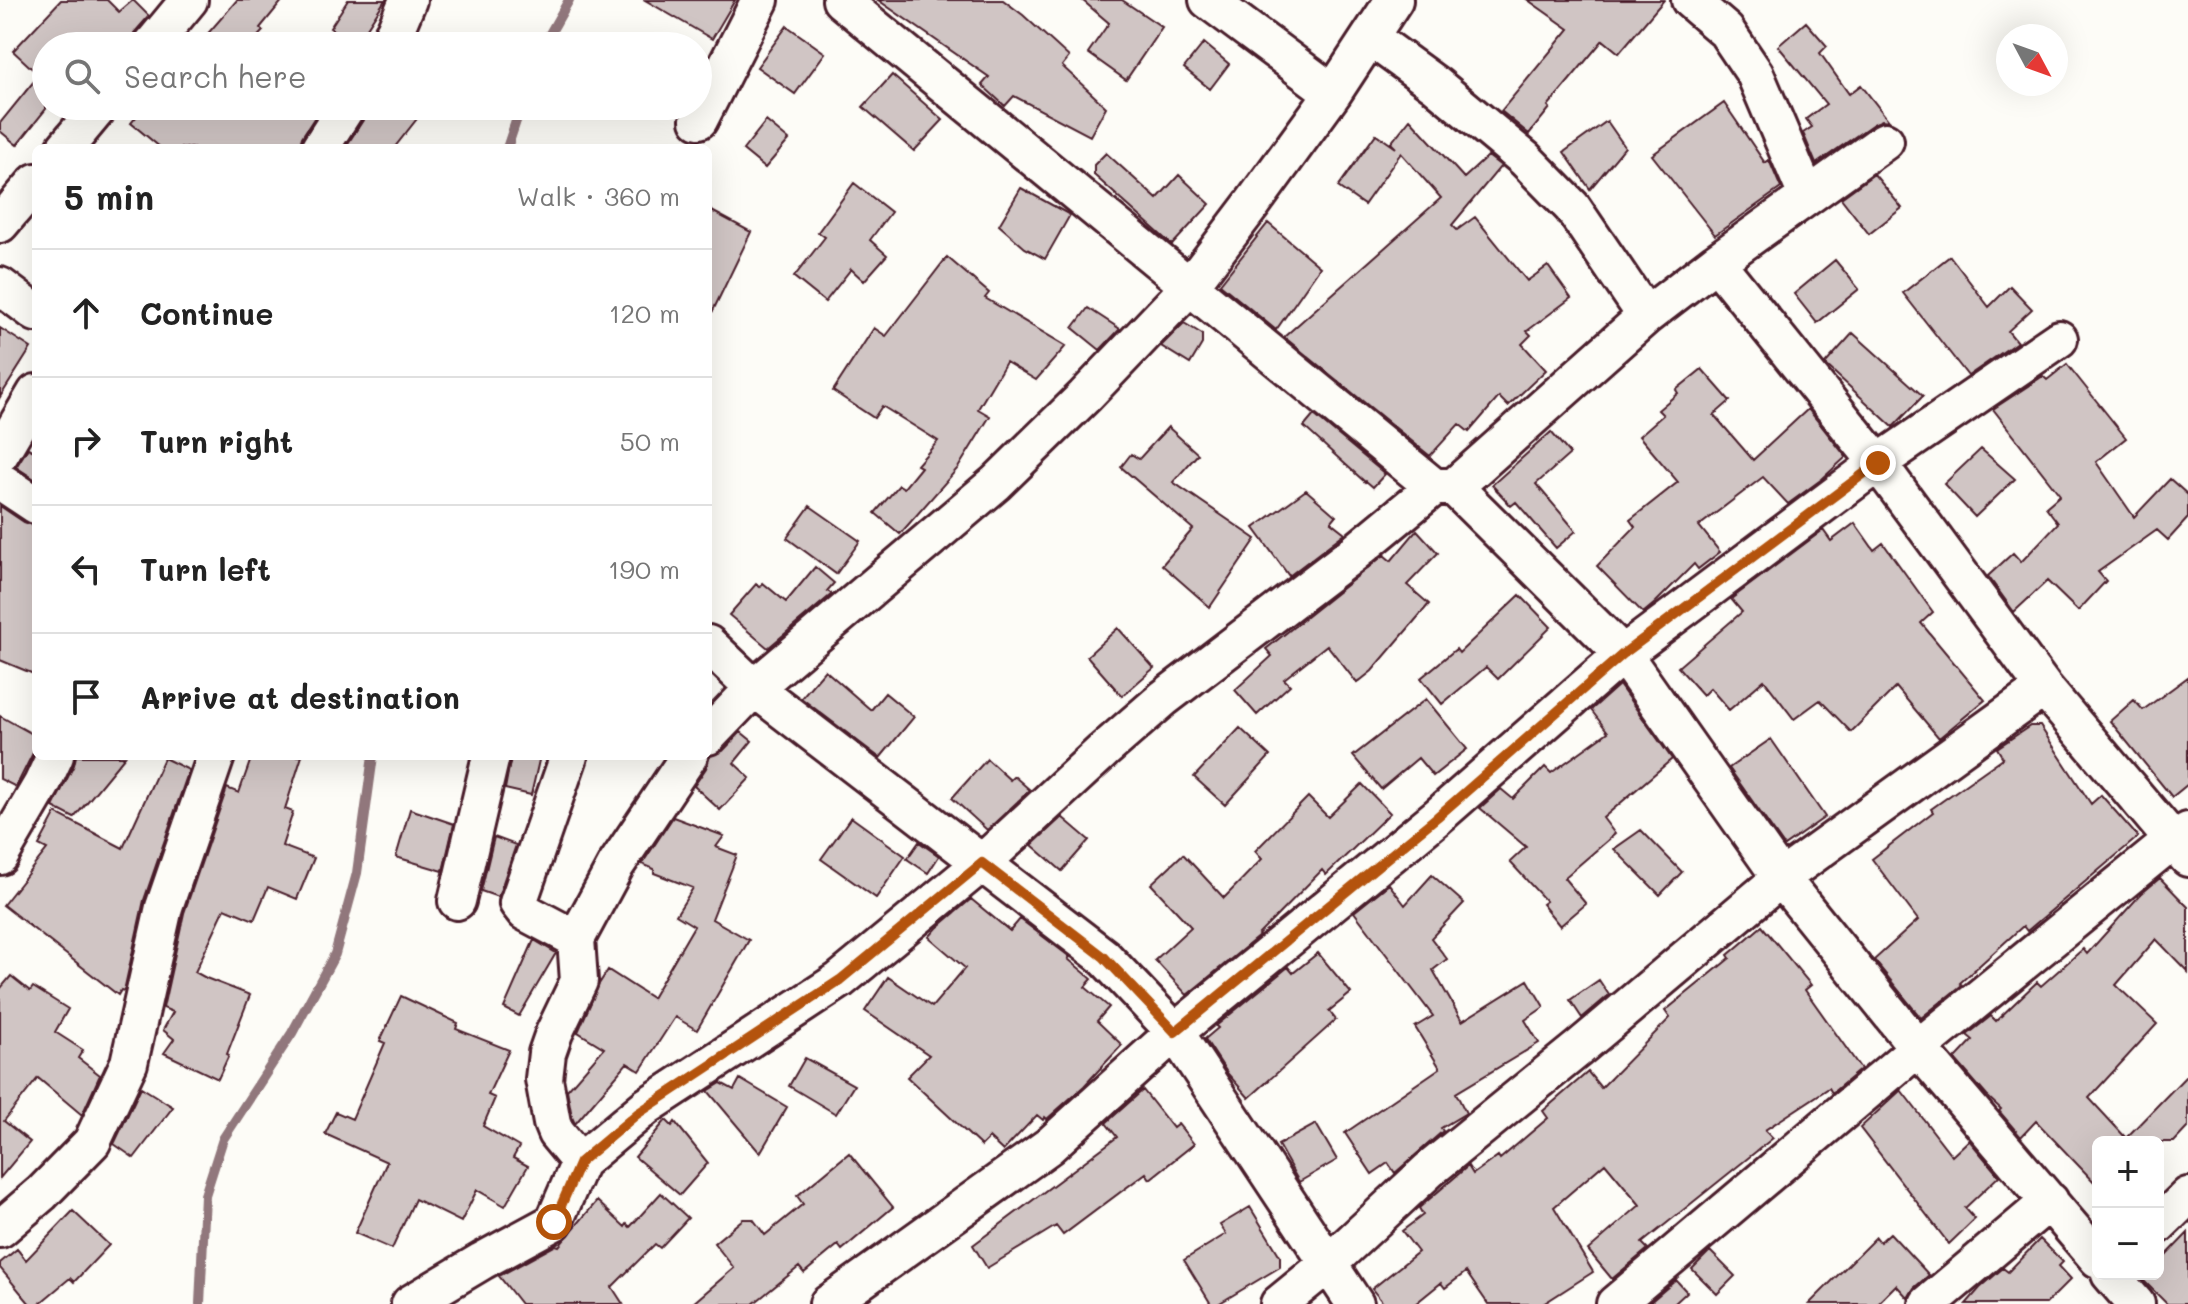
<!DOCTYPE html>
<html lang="en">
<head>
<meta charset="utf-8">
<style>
  body { margin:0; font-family:Mali,sans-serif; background:#f2f2f2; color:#222 }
  .controls { position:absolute; right:24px; bottom:24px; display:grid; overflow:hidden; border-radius:12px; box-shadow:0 8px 32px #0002 }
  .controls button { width:72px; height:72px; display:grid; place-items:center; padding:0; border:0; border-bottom:2px solid #e0e0e0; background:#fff; color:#222; font:40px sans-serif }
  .compass { position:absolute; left:1996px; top:24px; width:72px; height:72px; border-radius:50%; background:#fff; box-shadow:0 8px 32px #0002; rotate:131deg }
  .stop { position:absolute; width:24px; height:24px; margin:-18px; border:6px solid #b45309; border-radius:50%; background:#fff }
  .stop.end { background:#b45309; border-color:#fff; box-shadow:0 2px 8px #0008 }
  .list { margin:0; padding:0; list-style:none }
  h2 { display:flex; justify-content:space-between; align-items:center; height:104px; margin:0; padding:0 32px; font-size:34px }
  h2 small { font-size:26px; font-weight:400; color:#767676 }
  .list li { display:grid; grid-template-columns:52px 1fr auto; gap:24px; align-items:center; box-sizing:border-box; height:128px; padding:0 32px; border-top:2px solid #e0e0e0 }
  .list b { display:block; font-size:30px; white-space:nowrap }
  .list em { font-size:26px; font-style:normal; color:#767676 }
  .icon { flex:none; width:44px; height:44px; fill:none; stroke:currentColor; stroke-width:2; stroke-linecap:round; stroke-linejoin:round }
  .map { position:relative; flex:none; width:2188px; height:1304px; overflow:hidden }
  .search { position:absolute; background:#fff; box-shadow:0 8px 32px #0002; left:32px; top:32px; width:680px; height:88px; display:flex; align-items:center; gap:20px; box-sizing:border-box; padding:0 28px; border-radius:44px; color:#767676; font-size:30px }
  .panel { position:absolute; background:#fff; box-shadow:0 8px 32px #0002; left:32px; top:144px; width:680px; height:616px; border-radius:12px }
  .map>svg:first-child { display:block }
</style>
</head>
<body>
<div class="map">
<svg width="2188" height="1304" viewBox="0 0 2188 1304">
  <rect width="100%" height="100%" fill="#fdfcf7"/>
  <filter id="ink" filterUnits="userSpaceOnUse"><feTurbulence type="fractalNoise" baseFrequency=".0125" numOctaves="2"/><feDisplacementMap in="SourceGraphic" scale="16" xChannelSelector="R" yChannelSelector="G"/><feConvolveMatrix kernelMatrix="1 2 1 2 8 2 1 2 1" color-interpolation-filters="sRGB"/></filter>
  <g filter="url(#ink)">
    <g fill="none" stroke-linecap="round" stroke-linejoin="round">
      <path stroke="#91777b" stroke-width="10" d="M543 46 569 0
        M507 148 521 106
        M200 1304 205 1195 223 1139 292 1033 335 954 357 873 373 756"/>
    </g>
    <path fill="#d0c5c4" stroke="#4a1f2b" stroke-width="2" d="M61 0H107L119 12 133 0 149 16 134 33 131 46H46V109L17 145 0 131V123L39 75 13 51Z
      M237 0H283L260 28 263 31 249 46H197Z
      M348 0H385L356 45 330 28Z
      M645 0H735L712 39Z
      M878 0H1003L1023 15 1069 57 1062 66 1106 107 1090 136 1014 96 1005 106 982 85 989 77Z
      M1082 0H1122L1162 27 1126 80 1088 53 1109 23Z
      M1528 0H1664L1619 53 1603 40 1548 106 1550 108 1529 134 1501 111 1569 29Z
      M1806 22 1827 46 1820 53 1849 94 1861 85 1889 121 1882 120 1873 124 1816 164 1803 133 1812 127 1806 119 1826 104 1778 46Z
      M787 26 825 53 795 94 757 67Z
      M1204 43 1229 64 1210 89 1184 68Z
      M892 75 943 120 914 151 863 107Z
      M1724 103 1765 163 1769 160 1781 188 1715 235 1652 155Z
      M145 106H322L302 137 299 148H161L131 123Z
      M368 106H427L394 148H345L365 117Z
      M1410 119 1464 178 1488 156 1501 166 1452 225 1457 230 1475 217 1527 281 1548 266 1571 298 1527 331 1531 335 1522 344 1546 370 1508 406 1499 397 1469 432 1459 424 1430 456 1284 337 1441 198 1401 153 1364 205 1338 187 1376 134 1396 148 1391 143Z
      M766 121 789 140 765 168 743 150Z
      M1607 121 1625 147 1590 189 1564 152Z
      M1106 153 1157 199 1179 175 1210 204 1172 245 1094 175V165Z
      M1874 174 1902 208 1869 234 1841 198Z
      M854 183 891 212 870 240 887 255 864 281 851 269 825 302 794 277 825 237 818 232Z
      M1021 188 1070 215 1045 259 1025 248 999 225Z
      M708 209 751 232 708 321Z
      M1268 223 1320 267 1276 330 1220 284Z
      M1950 256 1989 307 2010 286 2032 309 2008 331 2017 342 1968 376 1903 293Z
      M947 257 989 293 985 298 1066 346 1036 380 1006 362 978 409 990 416 958 468 900 534 875 513 899 485 904 488 921 467 917 465 938 441 882 406 874 418 833 391 874 328 886 336Z
      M1835 260 1859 289 1817 323 1794 294Z
      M1088 308 1120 329 1100 350 1073 328Z
      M1184 323 1202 334V344L1190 364 1161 346Z
      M0 328 31 348 0 397Z
      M1853 333 1923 396 1893 427 1825 364Z
      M2067 364 2126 438 2096 462 2134 517 2170 479 2188 495V518L2168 540 2157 530 2098 572 2106 581 2078 611 2047 581 2014 612 1988 576 2013 553 2021 562 2058 523 2046 507 2060 495 1993 409 2043 376 2047 380Z
      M1702 369 1730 401 1714 415 1753 460 1808 409 1846 457 1822 479 1788 504 1763 477 1699 526 1720 552 1698 569 1694 564 1655 603 1643 613 1597 566 1635 527 1630 520 1678 482 1639 436 1663 415 1658 410 1678 393 1676 390Z
      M1314 415 1385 474 1373 487 1366 481 1365 482 1304 427Z
      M1168 427 1198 454 1173 482 1256 539 1210 607 1162 565 1193 529 1121 467 1131 454 1139 459Z
      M1551 432 1570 454 1536 484 1576 531 1556 548 1516 502 1511 506 1492 485Z
      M28 448 36 452V480L16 467Z
      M1981 449 2015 479 1975 517 1944 484Z
      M1306 490 1336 516 1331 522 1345 533 1289 576 1254 528Z
      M0 506 24 522 36 526V675L0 660Z
      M810 506 860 541 836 574 787 538Z
      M1855 523 1874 550 1883 543 1933 612 1921 623 1985 700 1939 738 1896 687 1851 732 1820 700 1794 719 1764 680 1729 710 1710 688 1703 695 1678 667 1742 612 1731 599 1823 530 1831 541Z
      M1417 530 1438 553 1407 585 1429 604 1372 671 1357 683 1327 645 1284 679 1290 685 1257 715 1235 690 1272 656 1266 649 1384 555 1391 561Z
      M815 567 834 583 827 591 832 594 768 648 729 615 756 584 760 587 763 583 786 602Z
      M1520 595 1551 627 1498 679 1486 667 1442 704 1421 678 1456 649 1459 653Z
      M1118 628 1154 668 1122 696 1087 656Z
      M825 670 871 710 885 693 914 717 880 758 801 698Z
      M2188 677V784L2172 797 2110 721 2134 700 2143 710Z
      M1619 685 1672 759 1603 818 1615 834 1564 878 1586 904 1560 926 1542 904 1546 901 1510 862 1526 847 1480 808 1501 789 1513 799 1545 767 1551 773 1608 732 1591 710Z
      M1426 699 1467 749 1433 776 1418 758 1381 789 1353 756Z
      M0 716 36 736V747L16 787 0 779Z
      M2030 726H2040L2091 804 2101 795 2138 837 2027 931 2023 926 1960 983 1962 985 1921 1018 1874 960 1918 920 1872 859 1933 812 1931 809 2003 758 1997 748Z
      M1240 728 1270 756 1225 805 1194 777Z
      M741 732 752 741 734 763 750 778 720 810 694 786 706 768 710 756 723 751Z
      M1771 739 1825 817 1784 846 1729 768Z
      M76 756H125L74 818 53 807 74 765Z
      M252 756H302L285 809 293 812 282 846 314 858 297 899 268 887 254 920 225 908 195 972 206 978 250 995 227 1054 229 1055 218 1079 164 1053 174 1039 163 1030 173 1012 163 1008 184 913 227 788 239 793Z
      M511 756H540L531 795 505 789Z
      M164 758 189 770 144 900 124 991 121 990 118 995 3 905 47 849 39 845 56 813 123 848Z
      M987 759 1010 780 1014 776 1030 790 987 830 952 798Z
      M1362 784 1390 813 1326 875 1322 870 1258 935 1259 936 1187 995 1155 960 1191 927 1151 884 1183 854 1224 898 1262 859 1255 851 1308 797 1328 817Z
      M410 809 454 824 443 871 396 857Z
      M673 817 724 836 716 847 737 855 712 919 749 940 697 1030 675 1017 640 1071 627 1063 575 1124 572 1117 567 1090 604 1048 578 1032 599 984 608 970 652 998 694 926 676 915 693 888 654 873V869L642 864Z
      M851 817 905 856 876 898 821 859Z
      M1062 817 1089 840 1062 871 1032 845Z
      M1641 830 1682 872 1660 895 1614 849Z
      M494 837 516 845 498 897 481 891Z
      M919 842 939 856 928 873 907 859Z
      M1432 875 1464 903 1431 938 1447 959 1433 970 1462 1021 1528 980 1544 1007 1525 1020 1539 1043 1456 1093 1466 1113 1441 1128 1443 1131 1395 1173 1388 1163 1372 1174 1345 1133 1440 1068 1415 1027 1433 1016 1354 912 1389 884 1405 905Z
      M2160 878 2188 907V972L2156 939 2116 985 2157 1024 2089 1098 2126 1138 2188 1074V1127L2174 1142H2098V1186L2036 1121 2021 1137 1999 1111 2001 1109 1987 1096 1955 1059 1973 1040 1967 1035 1991 1016 1996 1021 2037 982 2041 986 2083 949 2087 954 2141 894Z
      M971 899 1010 931 1020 919 1070 957 1068 959 1092 979 1085 987 1109 1007 1097 1021 1122 1045 1084 1086 1047 1119 1045 1117 1043 1120 1037 1115 1003 1151 989 1138 981 1146 907 1077 929 1055 865 1011 888 977 932 1007 965 968 929 937 937 928Z
      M1762 926 1811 985 1805 990 1861 1069 1832 1093 1829 1088 1765 1130 1773 1138 1642 1243 1648 1249 1612 1279 1588 1250 1640 1205 1605 1163 1554 1207 1593 1272 1543 1304H1488L1466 1272 1445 1288 1441 1283 1415 1304H1384L1372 1289 1418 1252 1402 1231 1423 1215 1419 1208 1468 1166 1473 1174 1498 1156 1500 1159 1548 1118 1543 1111 1588 1072 1601 1088 1670 1018 1665 1011 1730 958 1728 955Z
      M534 940 556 953 519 1016 504 1008Z
      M1318 953 1351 993 1329 1011 1336 1020 1249 1098 1228 1074 1205 1039 1218 1028 1216 1026 1288 967 1293 973Z
      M11 976 30 991 33 987 68 1009 55 1032 83 1050 78 1058 100 1075 82 1115 38 1078 4 1121 30 1142 0 1178V989Z
      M1599 980 1609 995 1582 1018 1570 1000Z
      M401 996 458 1023 456 1029 509 1050 488 1095 495 1098 483 1126 519 1147 513 1158 528 1166 505 1206 477 1190 461 1222 415 1199 392 1249 355 1233 387 1162 325 1134 336 1112 352 1119 385 1043 380 1041Z
      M805 1058 854 1085 836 1114 789 1086Z
      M740 1079 787 1107 760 1153 708 1091 721 1083 734 1090Z
      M141 1087 173 1107 134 1158 114 1144Z
      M1143 1090 1173 1128 1178 1124 1194 1144 1150 1179 1146 1173 1063 1235 1056 1226 987 1268 973 1245 1117 1137 1106 1123Z
      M1901 1090 1952 1156 1969 1140 1999 1176 1965 1208 1975 1219 1949 1244 1860 1128Z
      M666 1120 672 1126 675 1122 708 1163 680 1195 635 1157Z
      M1316 1124 1337 1160 1299 1182 1278 1145Z
      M849 1153 893 1207 842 1250 838 1245 804 1273 799 1267 753 1304H692L734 1268 714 1243 743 1219H753L765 1235 803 1204 797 1196Z
      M661 1193 688 1218 660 1248 655 1244 612 1287 623 1304H521L499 1276 556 1245 559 1246 597 1201 625 1227 627 1224 630 1227Z
      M1250 1207 1280 1256V1267L1218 1304H1211L1184 1260 1226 1234 1220 1225Z
      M73 1211 109 1245 74 1282 70 1278 39 1304H30L0 1268V1263L17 1249 26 1260Z
      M1890 1233 1929 1275 1914 1288 1908 1298 1896 1285 1877 1304H1809L1876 1237 1880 1242Z
      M2188 1233V1304H2167L2143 1280 2149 1274H2158V1264Z
      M2040 1239 2063 1262 2059 1266 2071 1279 2046 1304H1966L1980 1288 2003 1268 2008 1272Z
      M1710 1251 1735 1276 1717 1294 1692 1269Z
      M1676 1280 1687 1292 1674 1304H1648Z"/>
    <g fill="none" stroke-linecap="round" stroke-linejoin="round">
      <g stroke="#4a1f2b" stroke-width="42">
        <path id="street" d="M841 0 1434 487
          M1208 0 1333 93
          M1690 0 1726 31 1755 74 1807 196
          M1370 37 1436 85 1525 159 1572 207 1646 316
          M151 46 189 0
          M386 46 395 31 408 0
          M699 120 760 0
          M65 148 100 106
          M320 148 347 106
          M0 224 36 182
          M1716 262 1885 141
          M0 286 36 313
          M0 454 36 393
          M0 481 36 505
          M1454 487 1623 654 1781 878 1918 1048 2098 1259
          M708 644 754 688 1104 957 1175 1032 1355 1304
          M708 736 754 688 996 483 1085 396 1190 286 1253 203 1333 93 1394 0
          M569 756 518 903 525 912 576 939
          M0 856 42 784 55 756
          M457 901 491 756
          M580 1162 556 1133 552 1123 544 1079 547 1053 554 1033 579 981 576 939 616 865 689 756
          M2158 1225 2188 1196
          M0 1229 42 1193 92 1142 129 1063 164 907 216 756
          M2110 1274 2136 1304
          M410 1304 482 1261 554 1222 580 1162 647 1106 840 980 982 863 1103 751 1164 698 1353 554 1434 487H1454L1646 316 1716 262 1878 463 2044 688 2188 858
          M828 1304 1049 1146 1175 1032 1437 817 1623 654 1878 463 2059 339
          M1279 1304 1328 1264 1429 1170 1579 1048 1781 878 2044 688
          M1615 1304 1918 1048 2172 841 2188 831
          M1928 1304 2050 1201"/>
      </g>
      <use href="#street" stroke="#fdfcf7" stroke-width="36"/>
    </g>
  </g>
  <g fill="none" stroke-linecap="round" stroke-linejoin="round" filter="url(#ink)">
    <path stroke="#b45309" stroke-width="10" d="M554 1222 580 1162 637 1114 840 980 982 863 1104 957 1175 1032 1437 817 1623 654 1878 463"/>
  </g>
</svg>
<div class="controls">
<button>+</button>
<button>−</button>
</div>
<svg class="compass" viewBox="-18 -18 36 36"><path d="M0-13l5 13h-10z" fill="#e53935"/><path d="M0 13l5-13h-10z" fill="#767676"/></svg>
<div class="stop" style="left:554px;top:1222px"></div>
<div class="stop end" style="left:1878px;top:463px"></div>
<div class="search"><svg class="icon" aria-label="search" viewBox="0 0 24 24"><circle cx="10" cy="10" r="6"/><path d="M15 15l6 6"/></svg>Search here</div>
<section class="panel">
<h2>5 min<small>Walk · 360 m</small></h2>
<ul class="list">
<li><svg class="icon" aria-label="ahead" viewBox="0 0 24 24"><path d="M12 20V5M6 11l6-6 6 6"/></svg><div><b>Continue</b></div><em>120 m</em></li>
<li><svg class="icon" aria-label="right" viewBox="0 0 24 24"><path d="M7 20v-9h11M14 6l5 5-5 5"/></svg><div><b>Turn right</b></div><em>50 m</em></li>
<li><svg class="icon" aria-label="left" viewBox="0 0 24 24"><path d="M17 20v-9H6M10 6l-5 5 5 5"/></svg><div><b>Turn left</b></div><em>190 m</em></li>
<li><svg class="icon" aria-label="arrive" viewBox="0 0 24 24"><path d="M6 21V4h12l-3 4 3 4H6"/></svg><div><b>Arrive at destination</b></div></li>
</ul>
</section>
</div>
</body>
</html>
